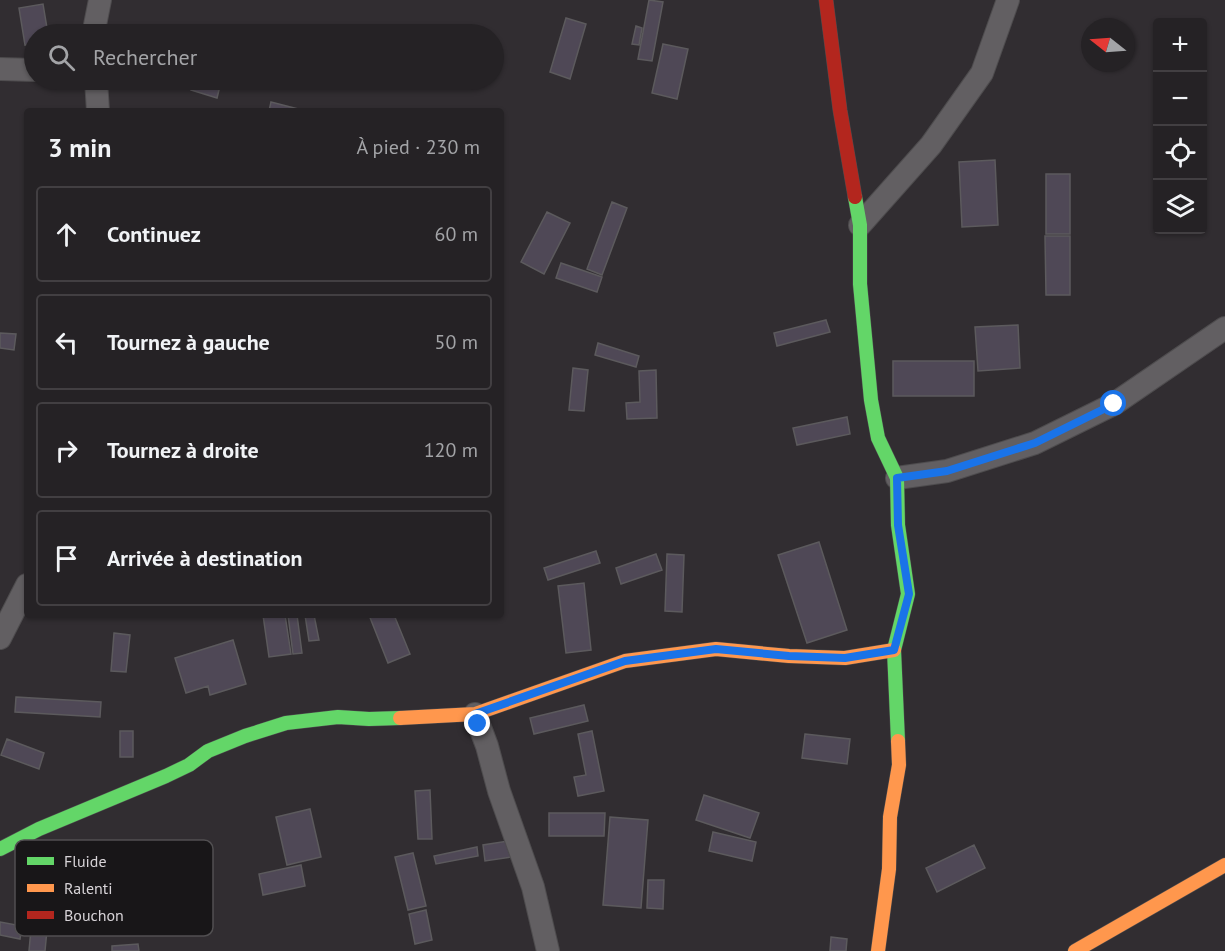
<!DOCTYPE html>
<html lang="fr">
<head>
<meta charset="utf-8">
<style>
  body { margin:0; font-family:"PT Sans",sans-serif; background:#2d2a2d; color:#f1f3f6 }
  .controls { position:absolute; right:18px; top:18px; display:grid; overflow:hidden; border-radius:6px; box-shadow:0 2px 4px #0004 }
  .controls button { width:54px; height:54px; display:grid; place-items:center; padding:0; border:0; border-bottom:2px solid #423f42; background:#252225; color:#f1f3f6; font:30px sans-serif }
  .compass { position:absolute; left:1081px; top:18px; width:54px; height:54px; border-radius:50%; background:#252225; box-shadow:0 2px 4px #0004; rotate:287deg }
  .stop { position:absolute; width:18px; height:18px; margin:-14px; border:4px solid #1a73e8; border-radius:50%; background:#fff }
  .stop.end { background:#1a73e8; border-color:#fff; box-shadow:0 2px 6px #0008 }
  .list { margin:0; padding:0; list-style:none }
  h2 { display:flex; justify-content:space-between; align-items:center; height:78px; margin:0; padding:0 24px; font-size:26px }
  h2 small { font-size:20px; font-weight:400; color:#a3a4a7 }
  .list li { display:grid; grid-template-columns:39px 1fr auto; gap:18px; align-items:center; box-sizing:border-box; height:96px; margin:0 12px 12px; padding:0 12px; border:2px solid #423f42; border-radius:6px }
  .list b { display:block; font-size:22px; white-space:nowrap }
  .list em { font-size:20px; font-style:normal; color:#a3a4a7 }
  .icon { flex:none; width:33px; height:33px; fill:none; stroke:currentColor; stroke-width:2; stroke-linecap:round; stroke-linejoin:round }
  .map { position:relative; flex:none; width:1225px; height:951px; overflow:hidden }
  .search { position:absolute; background:#252225; box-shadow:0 2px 4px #0004; left:24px; top:24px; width:480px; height:66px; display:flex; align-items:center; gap:15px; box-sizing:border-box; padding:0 21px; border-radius:33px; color:#a3a4a7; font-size:22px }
  .panel { position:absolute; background:#252225; box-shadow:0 2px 4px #0004; left:24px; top:108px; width:480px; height:510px; border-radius:6px }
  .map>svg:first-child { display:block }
</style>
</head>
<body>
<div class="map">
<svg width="1225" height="951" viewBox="0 0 1225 951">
  <rect width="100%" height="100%" fill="#312d31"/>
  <path fill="#4f4856" stroke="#5c5a5d" stroke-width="1.5" d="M649 0 663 2 652 61 638 59Z
    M43 4 48 34H34V43L25 45 19 8Z
    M566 18 586 24 570 79 550 72Z
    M636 26 642 28 639 45 632 44Z
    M663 44 688 49 677 99 652 93Z
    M194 80 220 86 217 98 191 90Z
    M271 102 306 111H269Z
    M995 160 998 225 962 227 959 162Z
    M1046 174H1070V234H1046Z
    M612 202 627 208 602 275 587 269Z
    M547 212 570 223 544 274 521 262Z
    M1045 236H1070V295H1046Z
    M561 263 602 277 597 292 556 278Z
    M826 320 830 332 777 346 774 333Z
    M1018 325 1020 368 978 371 975 327Z
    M0 333 16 334 14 350 0 348Z
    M598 343 639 356 636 367 595 355Z
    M893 361H974V396H893Z
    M573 368 588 370 584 411 569 410Z
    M656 370 657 418 627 419 626 403 640 402 639 371Z
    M847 417 850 434 797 445 793 428Z
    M819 542 847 630 807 643 778 555Z
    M596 551 600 563 548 580 544 568Z
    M656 554 662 570 621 584 616 568Z
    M667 554 684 555 682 612 665 611Z
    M584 583 591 650 566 653 558 586Z
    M263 615H285L291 654 269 657Z
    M288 615H297L302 653 293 654Z
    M305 615H314L319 640 309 641Z
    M369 615H394L410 654 388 663Z
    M114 633 130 635 126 672 111 671Z
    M233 640 246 684 210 695 208 686 186 693 175 658Z
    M16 697 101 702 100 717 15 712Z
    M584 705 588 721 534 734 530 718Z
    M120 731H133V757H120Z
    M592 731 604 791 578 796 574 777 586 775 578 734Z
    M805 734 850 739 847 764 802 758Z
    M7 739 44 753 39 769 1 755Z
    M430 790 432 839H418L415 791Z
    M704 795 759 813 750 838 696 820Z
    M310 809 321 857 287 865 276 817Z
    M549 813H605L604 836H549Z
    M610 817 648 820 641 908 603 905Z
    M713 832 756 842 752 861 709 851Z
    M508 841 511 857 485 861 483 845Z
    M974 845 985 868 937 892 926 868Z
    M477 847 478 856 436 864 434 856Z
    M413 853 426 906 408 910 395 857Z
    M301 865 305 886 263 895 259 874Z
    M648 880H664L663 909 647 908Z
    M426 910 432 940 415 944 409 914Z
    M0 922 22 926 20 939 0 935Z
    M31 929 47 930 45 951H29Z
    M831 937 847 939 846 951H830Z
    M138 944 139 951H112V946Z"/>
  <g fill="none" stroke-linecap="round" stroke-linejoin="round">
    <g stroke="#4e4c4e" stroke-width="24">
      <path id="street" d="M95 34V25L100 0
        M0 69 34 70
        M96 80 98 111
        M860 225 931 145 982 73 1008 0
        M897 478 947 471 1035 443 1114 404 1225 328
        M0 638 27 585
        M475 714 487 746 499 791 533 887 548 951"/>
    </g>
    <g stroke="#4e4c4e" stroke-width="15">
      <path id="fast" d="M855 197 860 225V284L871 400 878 438 897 478 898 525 908 594 894 650 898 741
        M0 849 39 829 166 776 189 765 208 751 245 736 286 723 338 717 369 719 400 718"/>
    </g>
    <g stroke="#4e4c4e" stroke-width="15">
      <path id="slow" d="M400 718 475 714 625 661 716 649 789 656 845 658 894 650
        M878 951 889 869 890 817 899 765 898 741
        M1075 951 1225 865"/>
    </g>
    <g stroke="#4e4c4e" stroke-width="15">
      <path id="jam" d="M826 0 840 110 855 197"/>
    </g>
    <use href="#street" stroke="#625f62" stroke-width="22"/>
    <use href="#fast" stroke="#63d668" stroke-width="14"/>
    <use href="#slow" stroke="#ff974d" stroke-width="14"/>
    <use href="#jam" stroke="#b3261e" stroke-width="14"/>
  </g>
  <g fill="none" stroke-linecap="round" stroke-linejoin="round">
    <path stroke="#1a73e8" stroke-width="8" d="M478 724 475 714 625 661 716 649 789 656 845 658 894 650 909 594 898 525 897 478 947 471 1035 443 1114 404"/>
  </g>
  <rect x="15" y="840" width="198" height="96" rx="9" fill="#181618" stroke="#514f51" stroke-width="1.5"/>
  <rect x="27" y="857" width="27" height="8" fill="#63d668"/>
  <rect x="27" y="884" width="27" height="8" fill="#ff974d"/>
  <rect x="27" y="911" width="27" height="8" fill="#b3261e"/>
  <g font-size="16" fill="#d7d3d7">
    <text x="64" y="867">Fluide</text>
    <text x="64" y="894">Ralenti</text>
    <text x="64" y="921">Bouchon</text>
  </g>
</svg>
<div class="controls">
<button>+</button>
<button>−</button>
<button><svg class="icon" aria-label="locate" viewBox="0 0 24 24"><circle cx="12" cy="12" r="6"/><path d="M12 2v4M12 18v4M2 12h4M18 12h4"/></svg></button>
<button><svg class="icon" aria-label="layers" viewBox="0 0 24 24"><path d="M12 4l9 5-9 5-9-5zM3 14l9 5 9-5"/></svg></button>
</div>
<svg class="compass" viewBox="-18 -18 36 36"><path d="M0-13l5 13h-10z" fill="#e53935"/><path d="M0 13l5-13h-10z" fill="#a3a4a7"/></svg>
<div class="stop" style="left:1114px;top:404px"></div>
<div class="stop end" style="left:478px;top:724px"></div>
<div class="search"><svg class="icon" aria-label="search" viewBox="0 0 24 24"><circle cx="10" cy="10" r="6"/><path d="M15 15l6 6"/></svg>Rechercher</div>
<section class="panel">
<h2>3 min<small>À pied · 230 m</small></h2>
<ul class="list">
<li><svg class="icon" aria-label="ahead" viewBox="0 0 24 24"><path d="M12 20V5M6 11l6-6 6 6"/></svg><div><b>Continuez</b></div><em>60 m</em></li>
<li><svg class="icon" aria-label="left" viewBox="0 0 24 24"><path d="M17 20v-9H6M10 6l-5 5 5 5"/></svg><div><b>Tournez à gauche</b></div><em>50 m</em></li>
<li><svg class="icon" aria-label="right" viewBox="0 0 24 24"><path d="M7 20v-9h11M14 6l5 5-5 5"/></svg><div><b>Tournez à droite</b></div><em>120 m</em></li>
<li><svg class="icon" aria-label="arrive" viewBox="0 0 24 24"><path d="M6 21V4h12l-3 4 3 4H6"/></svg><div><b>Arrivée à destination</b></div></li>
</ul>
</section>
</div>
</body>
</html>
